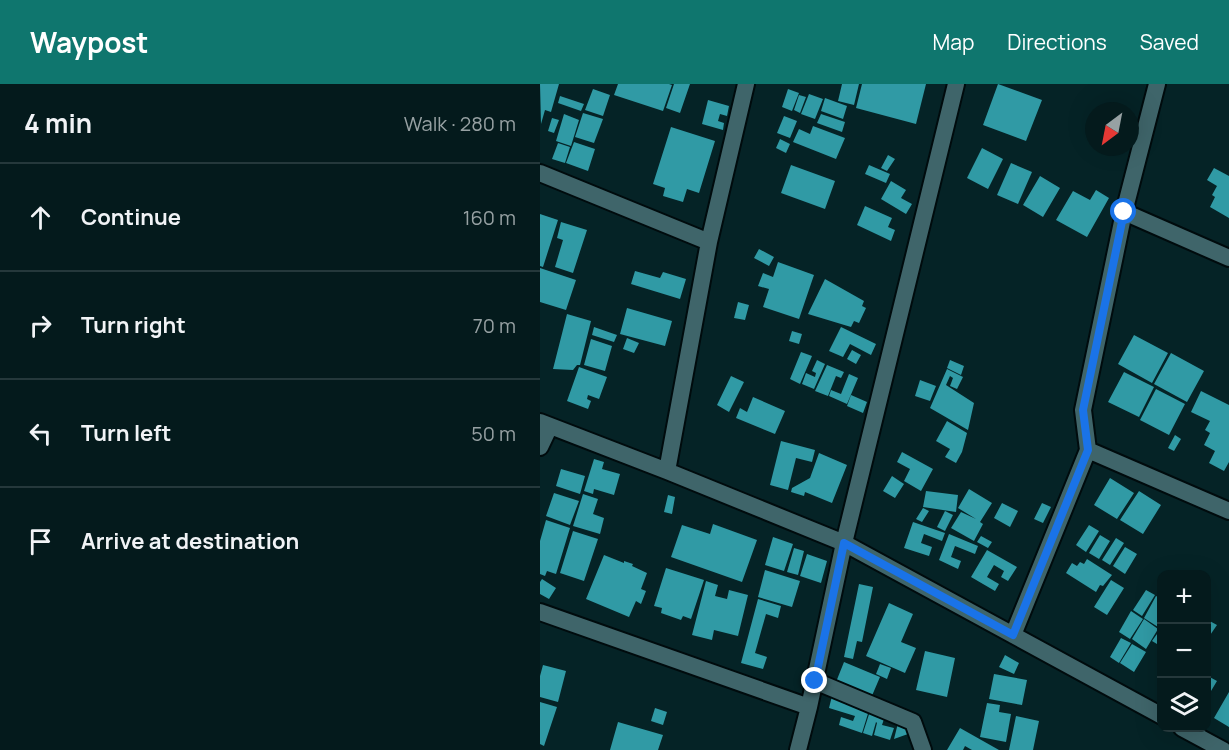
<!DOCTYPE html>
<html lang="en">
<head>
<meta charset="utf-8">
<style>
  body { margin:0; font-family:Manrope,sans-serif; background:#122729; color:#f1f3f6 }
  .controls { position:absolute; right:18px; bottom:18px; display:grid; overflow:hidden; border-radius:12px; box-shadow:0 6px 24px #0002 }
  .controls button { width:54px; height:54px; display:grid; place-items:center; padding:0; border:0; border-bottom:2px solid #25383b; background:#041a1c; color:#f1f3f6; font:30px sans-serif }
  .compass { position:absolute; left:545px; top:18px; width:54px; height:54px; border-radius:50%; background:#041a1c; box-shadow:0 6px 24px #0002; rotate:212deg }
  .stop { position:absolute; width:18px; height:18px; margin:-14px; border:4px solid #1a73e8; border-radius:50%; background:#fff }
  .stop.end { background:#1a73e8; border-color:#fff; box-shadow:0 2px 6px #0008 }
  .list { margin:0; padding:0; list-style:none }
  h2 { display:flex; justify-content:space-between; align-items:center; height:78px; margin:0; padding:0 24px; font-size:26px }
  h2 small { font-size:20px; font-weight:400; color:#97a1a3 }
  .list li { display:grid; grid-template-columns:39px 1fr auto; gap:18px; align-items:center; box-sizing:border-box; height:108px; padding:0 24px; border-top:2px solid #25383b }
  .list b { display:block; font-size:22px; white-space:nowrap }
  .list em { font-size:20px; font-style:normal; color:#97a1a3 }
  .icon { flex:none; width:33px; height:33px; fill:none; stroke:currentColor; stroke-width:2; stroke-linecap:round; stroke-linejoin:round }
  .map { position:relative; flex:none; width:689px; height:666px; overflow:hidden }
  header { display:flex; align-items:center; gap:36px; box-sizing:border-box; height:84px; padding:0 30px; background:#0f766e; color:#fff }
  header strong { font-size:28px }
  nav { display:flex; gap:33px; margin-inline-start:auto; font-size:21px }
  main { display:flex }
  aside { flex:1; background:#041a1c }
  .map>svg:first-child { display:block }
</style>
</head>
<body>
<header>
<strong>Waypost</strong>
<nav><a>Map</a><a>Directions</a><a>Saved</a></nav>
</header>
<main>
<aside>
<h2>4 min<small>Walk · 280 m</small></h2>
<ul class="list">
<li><svg class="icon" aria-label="ahead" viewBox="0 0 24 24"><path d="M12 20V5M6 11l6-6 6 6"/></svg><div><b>Continue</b></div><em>160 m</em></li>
<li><svg class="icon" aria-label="right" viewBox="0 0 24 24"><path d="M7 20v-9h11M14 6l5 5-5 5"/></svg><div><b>Turn right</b></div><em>70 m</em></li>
<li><svg class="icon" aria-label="left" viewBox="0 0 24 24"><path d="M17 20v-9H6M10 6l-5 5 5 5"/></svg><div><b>Turn left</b></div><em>50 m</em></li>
<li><svg class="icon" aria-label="arrive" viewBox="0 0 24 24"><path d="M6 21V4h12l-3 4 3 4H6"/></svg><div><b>Arrive at destination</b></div></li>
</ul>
</aside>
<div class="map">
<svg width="689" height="666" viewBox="0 0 689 666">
  <rect width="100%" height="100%" fill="#052326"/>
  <path fill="#309aa5" d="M0 0H19L11 28 5 26 1 40Z
    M78 0H129L132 1 123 27 74 11Z
    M134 0H150L140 29 126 24Z
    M302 0H319L314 21 298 17Z
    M322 0H386L376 40 316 24Z
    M458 0 502 16 486 57 443 41Z
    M53 5 70 11 63 32 45 26Z
    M248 5 259 9 252 27 242 23Z
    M269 10 283 15 275 35 261 30Z
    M259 11 266 13 260 29 254 26Z
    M20 12 44 20 41 27 18 19Z
    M285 14 307 22 303 35 281 27Z
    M168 16 189 22 187 32 180 30 178 37 184 39 183 46 162 40Z
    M43 29 63 35 54 59 35 53Z
    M24 30 39 36 31 62 16 57Z
    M281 30 305 38 302 48 277 39Z
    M244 32 257 37 250 54 237 49Z
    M12 34 19 36 14 49 8 47Z
    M273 42 305 54 296 75 253 58 259 45 270 50Z
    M131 43 175 57 159 109 147 105 143 118 123 112 125 104 113 100Z
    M240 55 250 60 246 69 236 64Z
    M34 58 55 65 48 87 26 79Z
    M18 59 30 63 25 79 12 75Z
    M442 64 463 75 448 105 427 94Z
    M348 71 355 75 347 87 341 84Z
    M471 79 492 88 478 120 457 111Z
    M251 81 295 97 285 125 241 109Z
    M329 81 350 90 346 99 325 90Z
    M674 84 689 92V134L670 123 675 113 672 111 677 102 667 96Z
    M500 92 520 104 503 133 483 121Z
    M351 97 366 106 361 114 372 120 366 130 341 115Z
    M556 106 569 114 547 153 516 136 533 107 550 116Z
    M325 122 352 134 348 143 355 146 351 157 317 141Z
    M0 130 18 136 3 183 0 182Z
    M21 138 47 146 33 189 15 183 23 156 17 154Z
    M219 165 234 173 229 182 214 174Z
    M238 178 274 191 259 235 223 223 229 205 218 202 223 189 233 193Z
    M0 184 36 196 26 226 0 218Z
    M95 187 120 194 123 188 146 195 140 215 91 200Z
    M285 195 324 217 322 222 326 224 319 239 314 237 311 243 268 230Z
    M198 218 209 221 205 236 194 234Z
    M87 224 132 237 125 262 80 250Z
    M27 230 51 237 40 281H37L33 286 13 285Z
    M54 243 77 251 74 258 52 251Z
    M301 243 336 260 331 271 310 260 303 273 289 267Z
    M252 247 262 250 259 260 249 257Z
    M594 251 628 269 612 299 578 280Z
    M87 254 99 259 94 269 83 265Z
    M51 255 72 262 65 287 44 281Z
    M312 266 321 271 316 280 307 275Z
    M261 268 272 272 260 300 250 295Z
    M631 269 664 287 647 318 614 300Z
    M277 276 285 280 274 305 262 300 266 289 275 293 276 289 272 287Z
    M410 276 424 282 421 291 407 284Z
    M287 281 304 288 301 294 296 292 288 312 275 307Z
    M39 283 67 293 59 315 48 311 47 315 51 317 48 325 27 317Z
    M407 285 423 293 417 305 410 302 413 294 410 292 406 301 434 319 428 346 390 324Z
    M584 288 614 303 599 333 568 318Z
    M309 290 318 294 307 320 289 312 291 306 301 310Z
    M191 292 204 298 189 328 177 321Z
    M380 296 396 302 390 317 375 312Z
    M616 305 645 320 629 351 600 336Z
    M661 307 689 321V378L684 387 669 379 675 367 664 361 670 349 665 346 670 337 651 328Z
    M311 311 327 318 323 329 307 322Z
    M213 313 245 327 235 350 196 334 200 324 207 328Z
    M407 337 427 349 422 368 416 379 405 373 410 365 396 357Z
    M635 351 641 355 634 367 628 364Z
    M241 357 275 366 272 378 256 374 248 406 230 401Z
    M362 368 393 385 381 407 364 397 370 385 357 378Z
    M279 369 307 381 292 419 265 408 264 412 251 408 252 404 270 394Z
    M54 375 64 378 62 385 80 390 74 411 54 405 53 410 44 407Z
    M21 385 45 392 40 410 16 402Z
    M352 392 364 400 355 414 343 407Z
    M570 394 594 409 577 435 554 421Z
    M429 405 452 419 440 438 443 440 434 457 411 444 421 428 436 435 418 424Z
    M386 407 418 411 416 428 383 423Z
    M599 407 621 421 603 450 580 436Z
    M14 409 39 417 30 441 6 432Z
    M43 410 58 415 53 430 64 434 60 450 33 442Z
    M128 411 135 413 132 430 124 428Z
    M462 419 478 427 470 443 454 434Z
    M502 419 511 423 503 439 494 435Z
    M383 424 389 427 382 438 376 435Z
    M405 427 413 431 405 447 397 443Z
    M6 436 30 444 16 490 7 487 5 492 0 490V457Z
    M373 438 405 449 402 457 384 450 381 459 392 463 389 472 364 464Z
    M173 440 217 456 202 498 131 473 142 441 170 450Z
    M549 441 559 447 546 468 536 461Z
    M33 447 58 455 44 497 20 489Z
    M409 450 438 462 435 470 415 462 411 473 421 477 418 485 399 476Z
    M560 451 570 457 559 475 549 469Z
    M441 452 452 458 448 464 437 458Z
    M233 453 253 460 244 487 225 481Z
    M576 454 584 459 570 481 562 476Z
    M585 463 597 470 585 490 573 482Z
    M254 464 264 467 258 491 247 488Z
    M447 466 477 483 468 497 461 493 464 487 454 481 447 493 459 500 455 507 431 493Z
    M267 470 287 477 281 499 260 492Z
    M64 471 84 479V477L93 480 92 482 107 489 101 505 106 507 101 520 96 517 89 533 46 515Z
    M547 475 572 491 563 502 560 501 556 508 526 489 532 479 537 482 540 478 544 480Z
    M126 484 164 496 151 535 143 532 141 536 121 529 122 524 114 522Z
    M225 486 260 497 252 523 218 513Z
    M2 495 16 504 9 515 0 510V498Z
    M571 496 584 504 567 531 554 523Z
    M166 497 178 501 175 512 187 515 189 506 208 511 198 552 174 546 172 556 152 551Z
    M319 500 333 503 322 558 317 557 313 575 304 573Z
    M606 506 615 511 602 532 593 526Z
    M616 512 622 515V537L618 543 604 534Z
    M218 515 241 522 238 534 226 530 215 569 227 573 223 585 201 579Z
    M349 519 373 530 361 558 376 564 365 589 326 572Z
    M591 527 603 535 590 555 579 548Z
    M604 535 618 545 606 565 592 555Z
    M666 535 677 541 666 557Z
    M622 543V563L612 557Z
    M581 554 591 559 579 579 570 573Z
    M592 560 606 568 594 588 580 579Z
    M385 567 415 574 407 613 376 606Z
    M465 571 479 579 474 590 459 583Z
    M304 578 340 593 331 614 296 598Z
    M340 580 351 584 347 595 336 590Z
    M3 581 26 587 18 618 0 613V592Z
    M454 590 487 596 482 621 449 615Z
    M666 591 677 597 668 612 666 611Z
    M689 608V643L674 634Z
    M292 612 330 623 322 649 299 641 301 633 313 637 315 632 289 624Z
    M0 618 17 623 4 662 0 660Z
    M447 619 460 621 459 628 471 630 466 658 440 653Z
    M115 624 127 628 123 641 111 637Z
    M331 624 346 629 342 641 354 644 350 656 334 651 337 639 336 638 332 652 323 649Z
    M476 632 499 637 493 666H469Z
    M78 638 123 651 118 666H70Z
    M358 639 365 640 368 650 354 655Z
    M420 644 459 666H432L425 662 423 666H407Z"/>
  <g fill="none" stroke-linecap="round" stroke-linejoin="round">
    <g stroke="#000b0d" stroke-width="20">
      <path id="street" d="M0 89 169 158 127 387
        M584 128 689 174
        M169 158 206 0
        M0 338 127 387 304 459 622 632
        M0 363 10 342
        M548 366 689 427
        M0 528 269 623
        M473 551 548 366 543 326 584 128 617 0
        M275 597 373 638 383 666
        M642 644 683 666
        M258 666 269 623 304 459 416 0"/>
    </g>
    <use href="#street" stroke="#3f656a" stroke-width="16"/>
  </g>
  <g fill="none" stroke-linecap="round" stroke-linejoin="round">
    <path stroke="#1a73e8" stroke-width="8" d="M275 597 304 459 473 551 548 366 543 326 584 128"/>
  </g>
</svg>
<div class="controls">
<button>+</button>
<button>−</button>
<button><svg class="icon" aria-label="layers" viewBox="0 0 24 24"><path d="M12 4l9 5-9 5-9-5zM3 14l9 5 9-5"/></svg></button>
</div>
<svg class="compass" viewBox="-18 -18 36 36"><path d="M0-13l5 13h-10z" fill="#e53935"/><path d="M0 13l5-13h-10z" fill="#97a1a3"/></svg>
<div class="stop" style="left:584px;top:128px"></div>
<div class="stop end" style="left:275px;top:597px"></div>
</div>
</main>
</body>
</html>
